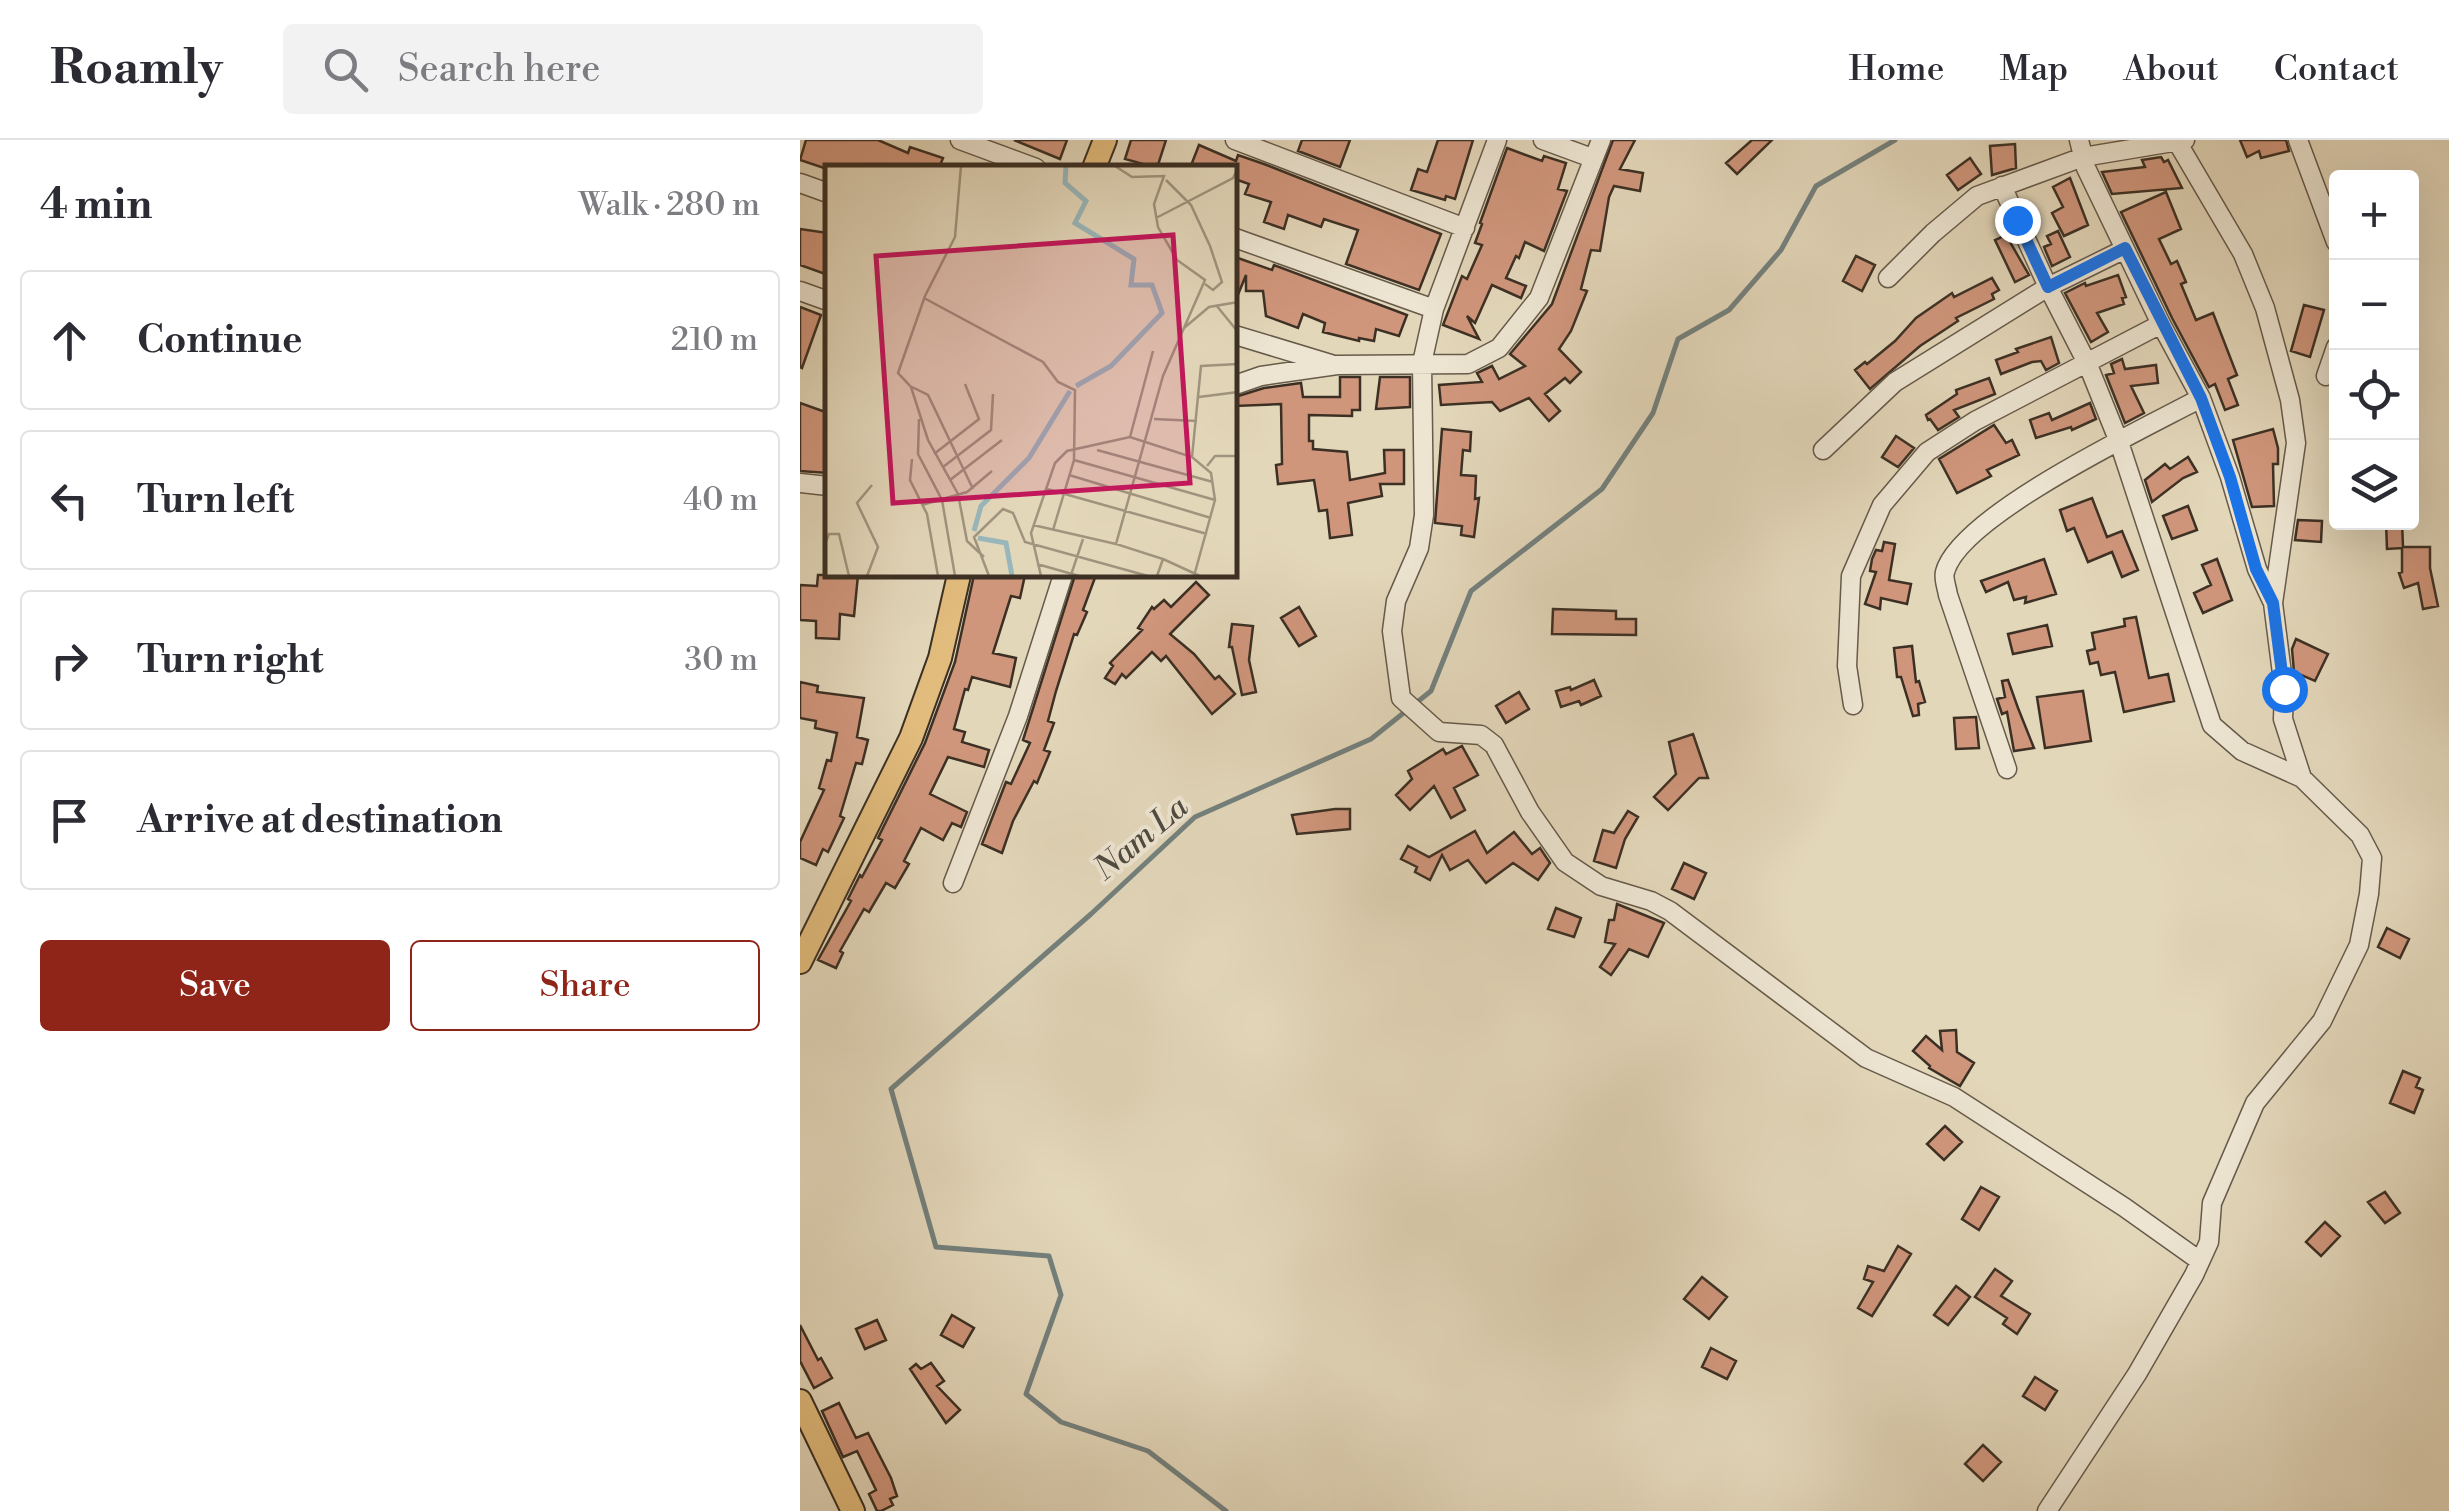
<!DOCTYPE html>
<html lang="en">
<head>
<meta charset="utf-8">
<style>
  body { margin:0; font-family:"Libre Bodoni",serif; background:#f2f2f3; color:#2b2b33 }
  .controls { position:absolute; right:30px; top:30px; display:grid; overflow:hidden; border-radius:10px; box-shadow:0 10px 40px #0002 }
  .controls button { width:90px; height:90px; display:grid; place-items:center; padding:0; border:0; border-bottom:2px solid #e1e1e2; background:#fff; color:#2b2b33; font:50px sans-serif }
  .stop { position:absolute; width:30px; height:30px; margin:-22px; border:8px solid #1a73e8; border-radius:50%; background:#fff }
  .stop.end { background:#1a73e8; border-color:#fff; box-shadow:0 2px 10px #0008 }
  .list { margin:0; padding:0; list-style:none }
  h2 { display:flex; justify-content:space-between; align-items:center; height:130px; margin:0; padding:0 40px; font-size:42px }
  h2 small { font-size:32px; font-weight:400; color:#7c7c81 }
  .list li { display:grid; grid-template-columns:65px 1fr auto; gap:30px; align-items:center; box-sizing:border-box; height:140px; margin:0 20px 20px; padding:0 20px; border:2px solid #e1e1e2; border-radius:10px }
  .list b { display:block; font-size:38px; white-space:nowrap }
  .list em { font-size:32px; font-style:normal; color:#7c7c81 }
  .actions { display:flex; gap:20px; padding:30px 40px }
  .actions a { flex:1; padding:22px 0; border:2px solid #8f2418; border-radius:10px; text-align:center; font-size:35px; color:#8f2418 }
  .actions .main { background:#8f2418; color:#fff }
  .icon { flex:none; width:55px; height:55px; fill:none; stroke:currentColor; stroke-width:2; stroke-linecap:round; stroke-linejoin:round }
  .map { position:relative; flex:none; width:1649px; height:1371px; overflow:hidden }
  header { display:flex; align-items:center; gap:60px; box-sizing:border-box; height:140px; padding:0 50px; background:#fff; border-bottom:2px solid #e1e1e2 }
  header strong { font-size:48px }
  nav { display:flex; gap:55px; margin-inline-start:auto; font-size:35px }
  .search { width:700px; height:90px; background:#f2f2f3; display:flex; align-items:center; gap:25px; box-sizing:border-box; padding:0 35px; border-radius:10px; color:#7c7c81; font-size:38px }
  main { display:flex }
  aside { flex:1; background:#fff }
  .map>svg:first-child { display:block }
</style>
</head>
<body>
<header>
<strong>Roamly</strong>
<div class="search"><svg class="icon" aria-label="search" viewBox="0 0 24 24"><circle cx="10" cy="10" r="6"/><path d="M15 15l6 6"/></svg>Search here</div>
<nav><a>Home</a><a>Map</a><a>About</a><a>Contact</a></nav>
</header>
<main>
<aside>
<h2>4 min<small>Walk · 280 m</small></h2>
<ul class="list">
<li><svg class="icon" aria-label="ahead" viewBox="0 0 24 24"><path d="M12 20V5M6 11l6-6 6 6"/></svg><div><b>Continue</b></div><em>210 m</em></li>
<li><svg class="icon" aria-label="left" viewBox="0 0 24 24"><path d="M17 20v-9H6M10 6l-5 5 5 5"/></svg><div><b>Turn left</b></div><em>40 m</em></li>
<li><svg class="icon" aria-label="right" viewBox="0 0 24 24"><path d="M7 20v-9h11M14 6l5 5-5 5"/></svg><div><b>Turn right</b></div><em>30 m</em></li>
<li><svg class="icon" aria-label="arrive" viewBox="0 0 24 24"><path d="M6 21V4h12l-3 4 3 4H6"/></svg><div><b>Arrive at destination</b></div></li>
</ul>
<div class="actions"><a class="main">Save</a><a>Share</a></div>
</aside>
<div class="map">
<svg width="1649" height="1371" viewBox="0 0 1649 1371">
  <rect width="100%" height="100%" fill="#e3d7ba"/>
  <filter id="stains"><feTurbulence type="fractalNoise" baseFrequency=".002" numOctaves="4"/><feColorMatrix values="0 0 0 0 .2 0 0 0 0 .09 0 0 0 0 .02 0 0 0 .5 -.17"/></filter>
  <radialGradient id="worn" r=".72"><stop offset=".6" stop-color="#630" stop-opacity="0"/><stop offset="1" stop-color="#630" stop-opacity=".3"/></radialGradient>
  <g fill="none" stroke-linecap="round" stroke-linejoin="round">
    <path stroke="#74817e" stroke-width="5" d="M426 1371 348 1311 261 1282 226 1254 261 1155 249 1116 136 1107 91 949 291 774 395 677 571 599 631 551 671 451 802 349 853 273 878 199 929 170 981 110 1016 46 1095 0"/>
  </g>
  <path fill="#d0967c" stroke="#3c3024" stroke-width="2.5" d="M6 0H78L108 13 110 7 143 18 139 28H24L0 20Z
    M214 0H267L260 19Z
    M331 0H366L357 28 325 19Z
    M502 0H550L540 27 498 11Z
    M638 0H673L655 59 646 56 645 60 611 50 618 29 627 32Z
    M813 0H835L820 29 843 33 840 51 814 46 809 57 800 111 791 110 781 149 787 151 771 191 759 209 781 232 770 243 765 238 745 254 760 271 749 281 729 258 700 271 692 262 641 265 639 245 682 242 677 233 692 226 699 239 725 226 710 214 752 164Z
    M952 0H972L937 34 926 23Z
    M1440 0H1486L1489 11 1461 18 1459 11 1447 17Z
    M1215 4 1216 28 1192 35 1190 6Z
    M399 5 436 21 438 15 464 24 641 94 619 150 546 124 558 90 524 79 521 87 488 75 484 89 464 82 471 62 445 54 449 44 435 39V28H390Z
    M707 8 742 21 744 16 766 23 758 49 767 51 744 111 725 102 719 118 716 116 706 138 726 146 721 158 692 145 675 183 667 176 679 199 643 185 662 136 667 139 682 105 675 103 682 84 680 83Z
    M1361 17 1364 22 1368 20 1382 48 1312 54 1302 32 1345 27 1342 20Z
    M1170 18 1181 34 1158 50 1147 35Z
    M1270 38 1288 85 1264 96 1252 73 1263 67 1253 47Z
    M1366 52 1381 89 1359 99 1371 124 1377 121 1386 142 1381 144 1396 180 1413 173 1437 235 1428 239 1438 265 1425 270 1415 244 1409 247 1372 178 1321 72Z
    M0 89 28 93V135L0 125Z
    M1258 91 1270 117 1252 126 1244 107 1251 104 1247 96Z
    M1206 95 1229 135 1215 142 1195 100Z
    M1056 116 1075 125 1062 151 1043 141Z
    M435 117 472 130 474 125 607 175 599 196 576 189 574 201 559 198V201L523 192 525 183 503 174 498 188 466 176 463 151H446V135L435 162Z
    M1318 135 1326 157 1322 158 1324 164 1297 173 1308 192 1291 202 1265 153 1285 143 1286 146Z
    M1192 138 1199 150 1192 154 1194 159 1156 178 1158 181 1120 206 1070 249 1055 230 1065 222 1067 224 1095 201 1116 178 1152 153 1154 157Z
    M1504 165 1524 170 1510 217 1491 211Z
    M0 167 21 175 2 228 0 227Z
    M1251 197 1259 223 1246 230 1241 221 1232 222 1201 234 1196 220 1218 212 1216 209Z
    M1322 219 1325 229 1356 225 1358 243 1331 246 1344 273 1325 283 1306 235 1314 233 1311 224Z
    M540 237H560V270H552V276L509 275V301H513V309L547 312 550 340 585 333 584 310H604V344H580L582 356 548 363 552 395 530 398 527 370 519 371 514 340 478 344 476 325 482 324 481 264 435 266V257L464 248 501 243 503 257H540Z
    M580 237H610V267L576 269Z
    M1189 238 1195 254 1154 270 1159 277 1138 290 1130 279 1128 280 1126 275 1157 254 1156 250Z
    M0 263 28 273V333L0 331Z
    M1290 263 1296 279 1272 290 1271 287 1236 298 1230 280 1249 273 1252 280Z
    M1194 285 1206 303 1212 300 1219 315 1187 330 1191 336 1157 353 1139 319Z
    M642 289 671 292 670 311 663 310 661 335 676 336 675 359 679 358 674 397 661 395 662 386 635 383Z
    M1473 289 1478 308V324H1473L1474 366 1452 367 1433 300Z
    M1096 296 1114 308 1098 327 1082 317Z
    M1388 317 1397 332 1383 338 1352 362 1345 340 1365 324 1370 329Z
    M1292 358 1307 397 1322 391 1338 430 1322 437 1312 412 1288 422 1274 388 1267 391 1260 370Z
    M1388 366 1397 390 1372 399 1363 376Z
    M1498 380 1522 381 1521 402 1495 400Z
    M1586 382H1602L1603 407H1630V428L1638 466 1623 469 1618 443 1604 448 1599 433 1602 432V408L1587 409Z
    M1084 402 1095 404 1089 440 1111 444 1107 464 1081 458 1080 469 1065 464 1076 432 1070 431 1072 419 1076 410 1082 411Z
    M1244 419 1256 454 1225 463 1226 457 1214 460 1208 442 1186 452 1181 441Z
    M1417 419 1432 460 1403 473 1394 453 1411 445 1402 425Z
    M18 435H58L54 476 40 474 39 499 16 498V481L0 480V445L17 446Z
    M174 435H225L220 458 211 456 193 513 216 518 210 547 172 537 168 550 165 549 154 589 165 592 162 602 189 610 184 627 148 617 130 654 167 672 161 687 152 683 143 700 121 688 104 721 109 724 95 748 86 743 69 772 64 769 40 811 43 813 36 828 18 820 51 761 48 759 60 735 62 737 82 700 78 698 125 603 155 522Z
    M275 435H296L283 470 287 472 277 495 274 494 256 551 248 581 254 583 244 610 250 612 237 643 234 641 213 681 202 713 182 704 206 642 211 644 230 603 223 600Z
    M396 442 409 455 370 494 394 514 415 539 419 536 435 554 412 574 366 516 361 521 352 512 326 538 322 534 315 544 305 538 313 526 310 523 342 490 338 488 352 467 354 469 364 460 371 467Z
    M499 467 516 496 499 506 481 478Z
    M753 469 816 471V479H836V495L752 494Z
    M1336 477 1349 538 1368 534 1374 561 1324 572 1315 532 1301 535 1298 522 1290 524 1287 511 1295 509 1292 493 1325 486 1324 479Z
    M432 484 453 486 449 520 456 552 442 555 432 507H429Z
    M1247 485 1252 506 1213 514 1208 494Z
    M1496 499 1528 514 1515 541 1494 532 1492 509Z
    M1112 506 1116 542 1119 541 1125 562 1118 564 1119 575 1113 576 1101 537H1097L1094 508Z
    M794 540 801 556 781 565 779 561 761 567 756 551 770 547 771 550Z
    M1208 540 1218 568 1234 608 1214 611 1207 572 1202 574 1197 559 1205 557 1202 541Z
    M0 542 18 546 17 552 64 558 57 597 68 600 62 624 56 623 40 676 44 678 28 712 23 709 16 725 0 718V702L24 650 19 648 27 620 31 621 37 593 15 588 16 581 0 578Z
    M1283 551 1291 601 1245 608 1237 557Z
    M719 552 729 569 706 583 696 566Z
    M1176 577 1179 608 1156 609 1154 578Z
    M893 594 908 638H899L868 670 854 657 876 634 869 602Z
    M662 606 678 635 654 648 665 670 651 678 634 646 610 670 596 655 612 639 608 631 643 609 646 614Z
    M535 669H550V689L497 694 492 675Z
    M828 671 838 677 825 699 816 728 794 721 803 690 814 693Z
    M675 691 687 713 714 692 732 714 740 708 750 723 738 740 713 723 686 743 668 720 650 730 642 715 630 740 615 732 617 727 601 719 608 706 629 717Z
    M884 723 906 733 894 759 872 749Z
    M817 764 864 783 848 817 829 809 811 835 800 827 815 804 805 802 809 780H814Z
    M756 768 781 778 774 797 748 789Z
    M1587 788 1609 799 1600 818 1578 807Z
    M1156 890 1157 912 1174 923 1160 946 1129 928 1130 926 1113 911 1126 896 1142 910 1140 891Z
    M1603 931 1620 938 1616 947 1623 950 1614 973 1590 963Z
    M1145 986 1162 1002 1144 1020 1127 1004Z
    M1181 1047 1199 1057 1179 1090 1162 1079Z
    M1585 1052 1600 1073 1585 1083 1568 1062Z
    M1525 1082 1540 1096 1521 1116 1506 1102Z
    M1098 1106 1111 1114 1072 1176 1058 1168 1073 1142 1064 1139 1068 1126 1084 1131Z
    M1195 1129 1212 1141 1201 1156 1230 1174 1217 1194 1203 1184 1207 1178 1175 1157Z
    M902 1137 927 1157 909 1179 884 1159Z
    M1156 1146 1170 1157 1148 1185 1134 1175Z
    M152 1175 174 1188 163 1207 141 1195Z
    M77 1180 86 1200 65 1209 56 1189Z
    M0 1185 18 1220 21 1218 32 1238 14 1248 0 1221Z
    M911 1208 936 1221 927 1239 902 1227Z
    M131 1223 144 1241 137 1246 160 1270 146 1283 110 1229 116 1224 121 1229Z
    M1235 1237 1257 1251 1245 1270 1223 1256Z
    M39 1263 56 1298 68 1293 91 1338 97 1356 90 1359 93 1365 81 1371H77L69 1354 76 1350 57 1311 43 1317 22 1271Z
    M1183 1305 1201 1322 1183 1341 1165 1324Z"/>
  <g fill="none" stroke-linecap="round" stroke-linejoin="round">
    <g stroke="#665a4a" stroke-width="21">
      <path id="minor" d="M160 0 236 28
        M435 0 665 88
        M697 0 634 169 622 223 624 375 619 408 596 461 592 491 601 558 639 592 681 595 694 605 730 672 765 722 801 746 851 761 870 771 1066 918 1154 957 1324 1067 1400 1121
        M743 0 792 18
        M1376 0 1443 114 1465 168 1490 260 1496 303 1473 463
        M1498 0 1536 102
        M0 43 28 53
        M1202 46 1248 147 1288 225 1319 302 1412 585 1442 611 1502 638
        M435 98 634 169
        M1088 138 1133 93 1177 56 1283 17 1385 0
        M0 151 28 161
        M435 195 531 224
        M1526 236 1536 207
        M435 245 461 236 537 225 668 224 699 208 739 158 801 0
        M1023 310 1095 242 1248 147 1325 109
        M0 343 28 346
        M1053 565 1047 526 1051 436 1082 365 1127 312 1175 281 1361 184
        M1207 629 1148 455C1147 448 1143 438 1145 432 1160 375 1347 287 1401 258
        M153 743 218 576 263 435
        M1247 1371 1337 1234 1394 1135 1409 1102 1412 1063 1455 963 1522 881 1559 805 1569 754 1572 718 1560 695 1502 638 1483 579 1484 549 1473 463 1457 429 1430 337 1401 258 1361 184 1286 28 1279 0"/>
    </g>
    <g stroke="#3c3024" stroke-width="26">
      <path id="major" d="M294 28 305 0
        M0 822 111 598 140 518 159 435
        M0 1261 53 1371"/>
    </g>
    <use href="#minor" stroke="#ede5d2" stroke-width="18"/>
    <use href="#major" stroke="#e2bc7d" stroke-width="22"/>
  </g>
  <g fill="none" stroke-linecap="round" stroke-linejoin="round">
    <path stroke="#1a73e8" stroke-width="12" d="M1217 80 1248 147 1325 108 1401 258 1430 337 1456 429 1473 463 1484 549"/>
  </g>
  <g text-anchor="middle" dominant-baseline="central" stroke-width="8" stroke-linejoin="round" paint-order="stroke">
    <g font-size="32" font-style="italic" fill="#4f4b42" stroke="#ede5d2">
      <text transform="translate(341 698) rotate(-40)">Nam La</text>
    </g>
  </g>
  <g transform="translate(25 25)">
    <rect width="412" height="412" fill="#e3d7ba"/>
    <path fill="none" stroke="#99b7ba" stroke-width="5" d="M241 1 240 18 261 36 250 58 309 94 306 120H327L337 148 286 201 251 221M149 366 156 341 204 293 245 226M153 373 181 378 187 411"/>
    <path fill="none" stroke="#a0947e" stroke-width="2.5" d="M136 1 130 72 100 131 73 208 86 222 103 275 133 329 142 376 159 392M290 1 307 12 339 11 329 39 333 62 352 95 380 115 338 211 291 379 338 394 332 411M341 15 366 40 385 81 397 117 388 125 380 119M331 53 408 13 413 3M99 133 218 197 233 217 250 225 249 295 228 365M391 140 413 167M359 163 384 142 413 137M87 222 103 230 148 324M374 232 413 227M94 254 93 289 117 335 130 411M329 254 372 256M305 272 328 186M272 285 388 317M109 289 154 254 140 219M367 292 376 201 413 199M87 294 85 315 102 349 113 411M249 295 390 335M382 301 390 291H413M118 302 166 265 168 229M244 310 386 353M125 315 177 275M222 324 382 369M97 340 142 327 167 306M208 360 291 379M0 379 4 369H14L24 411M338 394 375 411M212 399 254 411M246 410 258 374M42 411 53 382 32 338 47 320M164 411 149 372 178 344 188 348 200 377 323 411M216 411 206 368 230 298 242 286 305 272 367 292 386 308 390 335 369 411"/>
    <path fill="#c2185b" fill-opacity="0.15" stroke="#c2185b" stroke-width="5" d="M348 70 365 318 68 338 51 91Z"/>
    <rect width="412" height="412" fill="none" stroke="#3c3024" stroke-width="5"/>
  </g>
  <rect width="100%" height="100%" filter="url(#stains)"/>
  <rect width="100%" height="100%" fill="url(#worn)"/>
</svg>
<div class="controls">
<button>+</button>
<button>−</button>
<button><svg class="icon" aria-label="locate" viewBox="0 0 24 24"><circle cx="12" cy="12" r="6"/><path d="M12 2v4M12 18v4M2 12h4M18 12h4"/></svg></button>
<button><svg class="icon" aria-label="layers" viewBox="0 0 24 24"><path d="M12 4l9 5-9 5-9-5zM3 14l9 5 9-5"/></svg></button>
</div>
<div class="stop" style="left:1484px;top:549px"></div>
<div class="stop end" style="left:1217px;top:80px"></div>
</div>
</main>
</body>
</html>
